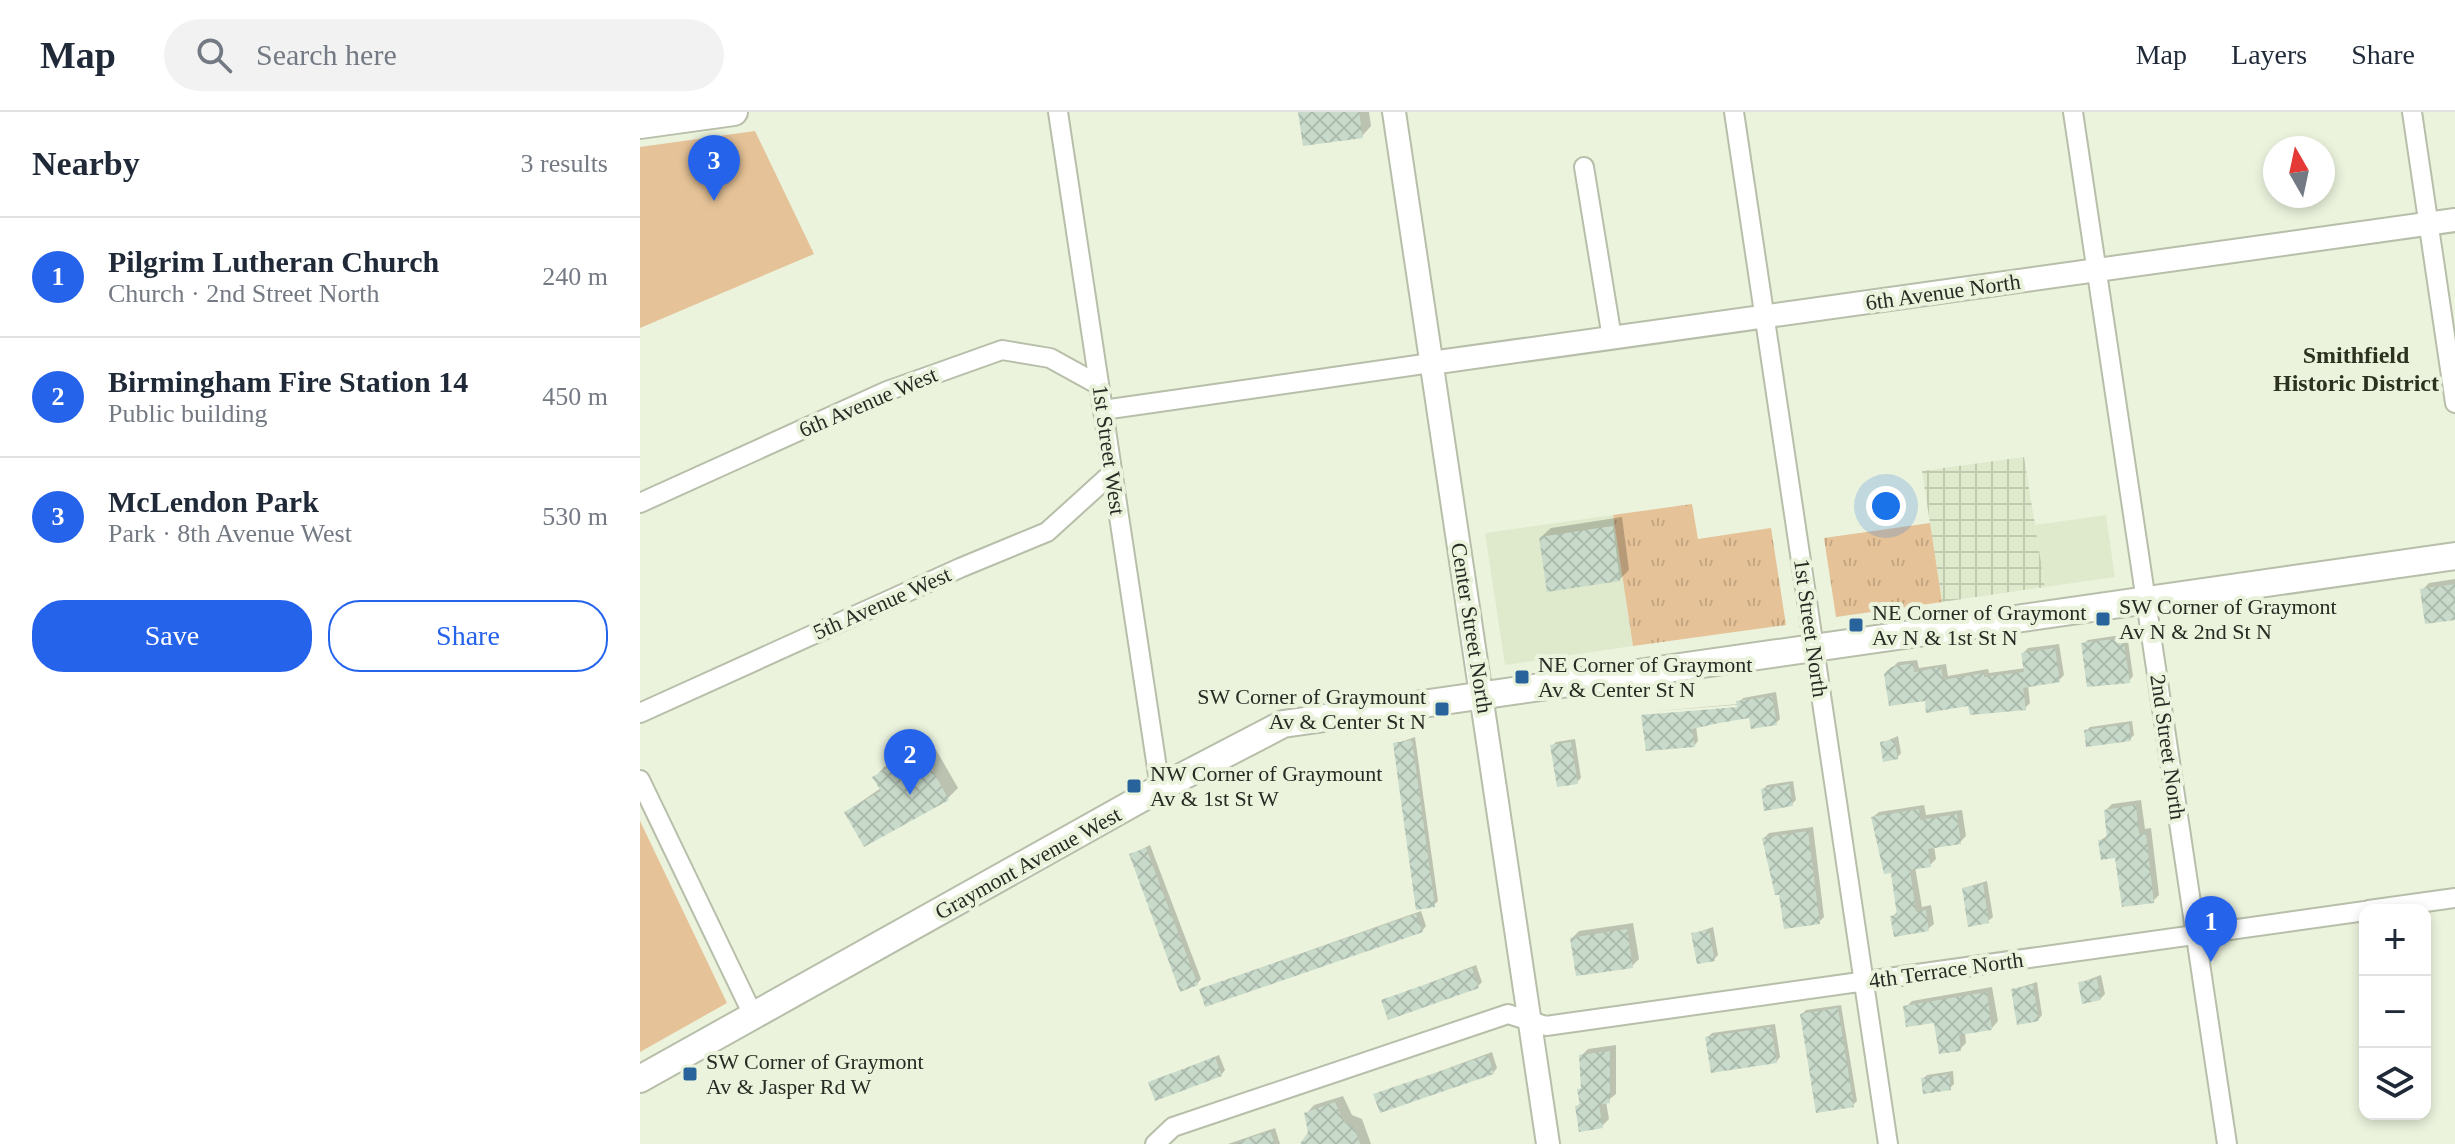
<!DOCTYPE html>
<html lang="en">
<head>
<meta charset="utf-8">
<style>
  body { margin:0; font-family:Georgia,serif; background:#f2f2f3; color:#1f2937 }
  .controls { position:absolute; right:24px; bottom:24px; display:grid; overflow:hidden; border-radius:16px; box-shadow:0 4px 12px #0003 }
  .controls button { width:72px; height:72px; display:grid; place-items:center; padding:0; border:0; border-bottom:2px solid #e0e1e3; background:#fff; color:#1f2937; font:40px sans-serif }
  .compass { position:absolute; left:1623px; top:24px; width:72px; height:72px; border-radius:50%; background:#fff; box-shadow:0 4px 12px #0003; rotate:351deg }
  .you { position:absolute; left:1246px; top:394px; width:28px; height:28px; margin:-20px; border:6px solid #fff; border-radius:50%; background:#1a73e8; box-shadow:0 0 0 12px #1a73e833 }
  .badge { display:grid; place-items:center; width:52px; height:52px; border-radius:50%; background:#2563eb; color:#fff; font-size:26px; font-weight:700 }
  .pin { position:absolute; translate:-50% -66px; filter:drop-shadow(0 2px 4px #0008) }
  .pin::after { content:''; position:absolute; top:42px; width:28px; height:24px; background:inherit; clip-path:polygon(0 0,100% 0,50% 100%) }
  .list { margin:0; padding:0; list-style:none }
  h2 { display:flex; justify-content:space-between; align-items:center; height:104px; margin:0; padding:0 32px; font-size:34px }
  h2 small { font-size:26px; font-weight:400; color:#747a83 }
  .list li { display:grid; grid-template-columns:52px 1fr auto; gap:24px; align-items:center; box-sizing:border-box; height:120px; padding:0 32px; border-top:2px solid #e0e1e3 }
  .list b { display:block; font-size:30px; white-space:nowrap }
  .list p { margin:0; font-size:26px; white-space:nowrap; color:#747a83 }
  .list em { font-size:26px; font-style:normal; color:#747a83 }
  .actions { display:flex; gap:16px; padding:24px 32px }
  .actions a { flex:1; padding:18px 0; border:2px solid #2563eb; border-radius:32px; text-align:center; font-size:28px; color:#2563eb }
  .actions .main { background:#2563eb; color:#fff }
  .icon { flex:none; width:44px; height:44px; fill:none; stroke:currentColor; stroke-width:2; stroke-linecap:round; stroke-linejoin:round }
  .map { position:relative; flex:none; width:1815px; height:1032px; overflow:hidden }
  header { display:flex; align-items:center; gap:48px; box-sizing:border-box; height:112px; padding:0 40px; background:#fff; border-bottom:2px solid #e0e1e3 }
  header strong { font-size:38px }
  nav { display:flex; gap:44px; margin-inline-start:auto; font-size:28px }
  .search { width:560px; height:72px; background:#f2f2f3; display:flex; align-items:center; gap:20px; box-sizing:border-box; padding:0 28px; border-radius:44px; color:#747a83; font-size:30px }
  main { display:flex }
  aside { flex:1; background:#fff }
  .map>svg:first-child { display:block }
</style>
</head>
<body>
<header>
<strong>Map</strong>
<div class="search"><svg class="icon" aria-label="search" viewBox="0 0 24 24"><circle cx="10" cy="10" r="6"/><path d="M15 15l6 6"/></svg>Search here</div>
<nav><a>Map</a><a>Layers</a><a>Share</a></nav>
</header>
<main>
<aside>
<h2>Nearby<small>3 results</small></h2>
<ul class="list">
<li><span class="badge">1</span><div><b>Pilgrim Lutheran Church</b><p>Church · 2nd Street North</p></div><em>240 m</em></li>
<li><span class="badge">2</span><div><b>Birmingham Fire Station 14</b><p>Public building</p></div><em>450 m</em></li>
<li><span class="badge">3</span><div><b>McLendon Park</b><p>Park · 8th Avenue West</p></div><em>530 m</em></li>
</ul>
<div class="actions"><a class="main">Save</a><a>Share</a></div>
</aside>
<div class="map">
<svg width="1815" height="1032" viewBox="0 0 1815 1032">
  <defs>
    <pattern id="industrial-grid" width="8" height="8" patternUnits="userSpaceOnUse" patternTransform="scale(2)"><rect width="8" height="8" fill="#dfeacd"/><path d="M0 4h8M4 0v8" fill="none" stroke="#bfc9b0"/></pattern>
    <pattern id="grass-tufts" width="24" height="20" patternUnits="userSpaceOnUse" patternTransform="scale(2)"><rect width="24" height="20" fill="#e5c297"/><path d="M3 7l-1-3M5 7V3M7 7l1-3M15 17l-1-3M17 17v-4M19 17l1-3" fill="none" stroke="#c4a782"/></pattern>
    <pattern id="building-cross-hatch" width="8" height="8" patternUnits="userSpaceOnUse" patternTransform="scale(2)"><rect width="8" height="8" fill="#c8daca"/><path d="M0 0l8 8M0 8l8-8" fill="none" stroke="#acbbad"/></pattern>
  </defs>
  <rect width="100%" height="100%" fill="#ebf3dd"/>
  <path fill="#dfeacd" d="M973 403 993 534 865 553 845 421Z
    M1466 403 1475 465 1405 475 1395 413Z"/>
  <path fill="url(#industrial-grid)" d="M1384 345 1405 475 1302 490 1282 359Z"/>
  <path fill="url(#grass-tufts)" d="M1052 392 1058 427 1131 416 1146 513 993 534 973 403Z
    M1290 411 1302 490 1196 505 1184 426Z"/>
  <path fill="#e5c297" d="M115 19 174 142 0 216V35Z
    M0 709 87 891 0 940Z"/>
  <path fill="#0003" d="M660 0H729L731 14 722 24Z
    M982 405 989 458 979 468 901 425 911 416Z
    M1815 467V506L1782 478 1789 471Z
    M1487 522 1493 564 1489 569 1443 532 1448 528Z
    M1419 532 1424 563 1419 568 1388 573 1390 591 1385 596 1286 587 1246 562 1258 550 1277 548 1279 556 1306 552 1308 564 1348 557 1349 561 1386 556 1383 541 1388 536Z
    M1136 580 1140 607 1136 611 1111 604 1056 614 1058 629 1054 634 1003 603 1107 596V592L1006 600 1099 592 1103 586Z
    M1492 609 1494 623 1490 627 1446 619 1450 615Z
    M1258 624 1261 641 1257 646 1242 631Z
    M775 625 798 789 794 793 755 632Z
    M935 627 941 666 937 670 912 634 916 630Z
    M291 629 318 676 308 686 224 733 206 700 241 676 235 665 244 655Z
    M1153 669 1156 688 1152 692 1123 678 1127 673Z
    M1501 688 1505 717 1511 716 1519 783 1513 789 1460 729 1469 722 1466 698 1472 692Z
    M1284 693 1286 703 1322 698 1326 724 1320 730 1294 734 1296 747 1290 753 1275 755 1282 795 1291 793 1294 812 1288 817 1252 805 1258 799 1252 759 1233 705 1239 700Z
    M1173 715 1184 805 1179 810 1140 780 1124 726 1129 721Z
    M510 733 561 867 557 872 491 743Z
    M1347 769 1353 805 1348 809 1324 776Z
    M781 799 786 814 782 819 561 877Z
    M993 811 999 847 992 854 932 826 939 819Z
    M1073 815 1078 843 1074 847 1053 822Z
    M836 853 842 870 838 874 743 889Z
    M1461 863 1465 882 1460 887 1440 871Z
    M1397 870 1402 903 1398 908 1374 877Z
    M1352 875 1358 909 1352 916 1325 920 1326 931 1320 937 1296 909 1266 895 1272 889Z
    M1201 893 1217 989 1213 993 1162 902 1166 898Z
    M1135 912 1140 945 1136 950 1068 925 1072 921Z
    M976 933V982L966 990 969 1007 962 1014 937 995 941 990 939 978 943 974 941 944 948 937Z
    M852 940 857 956 853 961 736 983Z
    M579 943 585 958 581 963 510 971Z
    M1313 959 1314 972 1310 976 1283 967 1287 963Z
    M703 984 712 1003 722 1007 731 1032H666L671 1020 666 1002 674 993Z
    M635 1016 640 1032H588Z"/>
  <path fill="url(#building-cross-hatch)" d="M658 0H719L723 26 663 34Z
    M973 414 980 469 907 480 899 425Z
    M1815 472V508L1785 512 1780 477Z
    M1483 526 1490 571 1447 575 1441 531Z
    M1415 536 1420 570 1383 576 1386 598 1330 603 1328 594 1286 601 1285 589 1249 594 1244 562 1251 555 1273 551 1274 560 1301 555 1303 568 1344 561V565L1384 560 1381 541Z
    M1132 584 1137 613 1111 617 1109 606 1079 611 1052 617 1055 635 1006 639 1001 603 1097 595 1096 589Z
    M1489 612 1491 629 1446 635 1444 618Z
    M1254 627 1258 647 1243 650 1240 630Z
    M772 628 795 795 776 798 753 631Z
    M931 630 938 672 917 675 910 633Z
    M281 637 309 688 224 735 204 700 241 679 232 665Z
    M1149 672 1153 694 1124 699 1121 677Z
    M1496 693 1499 722 1506 721 1514 791 1482 795 1475 746 1461 748 1458 728 1467 727 1464 698Z
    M1279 697 1280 708 1317 702 1321 732 1288 737 1291 755 1270 758 1276 800 1286 798 1289 819 1254 825 1250 804 1257 803 1251 761 1244 762 1231 705Z
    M1168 719 1180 812 1144 817 1139 783H1135L1122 726Z
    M506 736 558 873 540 880 489 742Z
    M1343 772 1349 811 1328 815 1322 776Z
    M776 802 783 820 565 895 559 877Z
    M987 817 993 856 936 864 930 826Z
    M1069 818 1075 849 1057 852 1051 821Z
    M832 856 839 876 748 908 741 888Z
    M1457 867 1461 888 1442 892 1438 870Z
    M1393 873 1399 909 1377 913 1371 877Z
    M1347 880 1352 918 1319 923 1321 939 1299 942 1294 911 1266 915 1263 894Z
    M1198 896 1214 995 1176 1001 1160 902Z
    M1131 915 1137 951 1071 961 1065 925Z
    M970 939V991L959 993 963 1016 939 1020 935 994 940 993 937 977H941L939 943Z
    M848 943 854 962 740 1001 733 982Z
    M575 945 582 964 515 989 508 970Z
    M1309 962 1311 978 1283 982 1281 966Z
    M695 990 704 1010 714 1015 720 1032H660L668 1020 664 1001Z
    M630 1019 635 1032H598V1030Z"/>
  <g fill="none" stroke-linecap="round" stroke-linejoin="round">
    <g stroke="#b7bea9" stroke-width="22">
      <path id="minor" d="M418 0 520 676
        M1094 0 1248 1032
        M1433 0 1587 1032
        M1772 0 1815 291
        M944 55 972 226
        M463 298 791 251
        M0 391 247 279 362 238 410 246 459 273
        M0 601 320 456 407 420 471 362
        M0 668 114 905
        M1729 798 1815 786
        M515 1032 533 1015 868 902 906 914 1725 799"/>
    </g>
    <g stroke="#b7bea9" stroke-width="26">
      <path id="tertiary" d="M754 0 908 1032
        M791 251 1815 108"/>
    </g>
    <g stroke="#b7bea9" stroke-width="30">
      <path id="secondary" d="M0 13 94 0
        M0 967 520 676 643 612 1815 444"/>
    </g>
    <use href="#minor" stroke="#fff" stroke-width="18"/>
    <use href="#tertiary" stroke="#fff" stroke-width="22"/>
    <use href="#secondary" stroke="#fff" stroke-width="26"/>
  </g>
  <g fill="#29639b" stroke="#ebf3dd" stroke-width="3">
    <rect x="1455" y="499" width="16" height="16" rx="4"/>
    <rect x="1208" y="505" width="16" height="16" rx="4"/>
    <rect x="874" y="557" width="16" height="16" rx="4"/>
    <rect x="794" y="589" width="16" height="16" rx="4"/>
    <rect x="486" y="666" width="16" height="16" rx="4"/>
    <rect x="42" y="954" width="16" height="16" rx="4"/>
  </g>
  <g text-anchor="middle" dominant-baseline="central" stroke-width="8" stroke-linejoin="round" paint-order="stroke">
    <g font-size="22" fill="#282b23" stroke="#ebf3dd">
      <text transform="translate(1303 180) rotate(-8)">6th Avenue North</text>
      <text transform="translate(228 290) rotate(-23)">6th Avenue West</text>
      <text transform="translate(469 338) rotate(82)">1st Street West</text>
      <text transform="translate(242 491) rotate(-24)">5th Avenue West</text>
      <text transform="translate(832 516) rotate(81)">Center Street North</text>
      <text transform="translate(1171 516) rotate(82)">1st Street North</text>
      <text transform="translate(1528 635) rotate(82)">2nd Street North</text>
      <text transform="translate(388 751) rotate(-29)">Graymont Avenue West</text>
      <text transform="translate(1306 858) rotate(-8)">4th Terrace North</text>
    </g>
    <g font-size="22" fill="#282b23" stroke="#ebf3dd" text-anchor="start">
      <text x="1479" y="494">SW Corner of Graymont<tspan x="1479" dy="25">Av N &amp; 2nd St N</tspan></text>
      <text x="1232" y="500">NE Corner of Graymont<tspan x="1232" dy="25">Av N &amp; 1st St N</tspan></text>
      <text x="898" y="552">NE Corner of Graymont<tspan x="898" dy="25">Av &amp; Center St N</tspan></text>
      <text x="786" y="584" text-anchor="end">SW Corner of Graymount<tspan x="786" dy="25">Av &amp; Center St N</tspan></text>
      <text x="510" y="661">NW Corner of Graymount<tspan x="510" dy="25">Av &amp; 1st St W</tspan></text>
      <text x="66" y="949">SW Corner of Graymont<tspan x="66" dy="25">Av &amp; Jasper Rd W</tspan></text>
    </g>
    <g font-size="24" font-weight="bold" fill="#2c3120" stroke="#ebf3dd">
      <text x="1716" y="243">Smithfield<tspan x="1716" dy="28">Historic District</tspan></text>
    </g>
  </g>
</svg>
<div class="controls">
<button>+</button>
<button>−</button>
<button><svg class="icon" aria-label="layers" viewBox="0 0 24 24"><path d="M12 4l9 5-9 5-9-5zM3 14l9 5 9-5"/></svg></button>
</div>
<svg class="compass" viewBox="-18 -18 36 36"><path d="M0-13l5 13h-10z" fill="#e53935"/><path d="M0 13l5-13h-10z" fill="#747a83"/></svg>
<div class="you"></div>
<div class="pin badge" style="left:1571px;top:850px">1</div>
<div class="pin badge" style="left:270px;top:683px">2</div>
<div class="pin badge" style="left:74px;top:89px">3</div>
</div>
</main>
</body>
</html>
